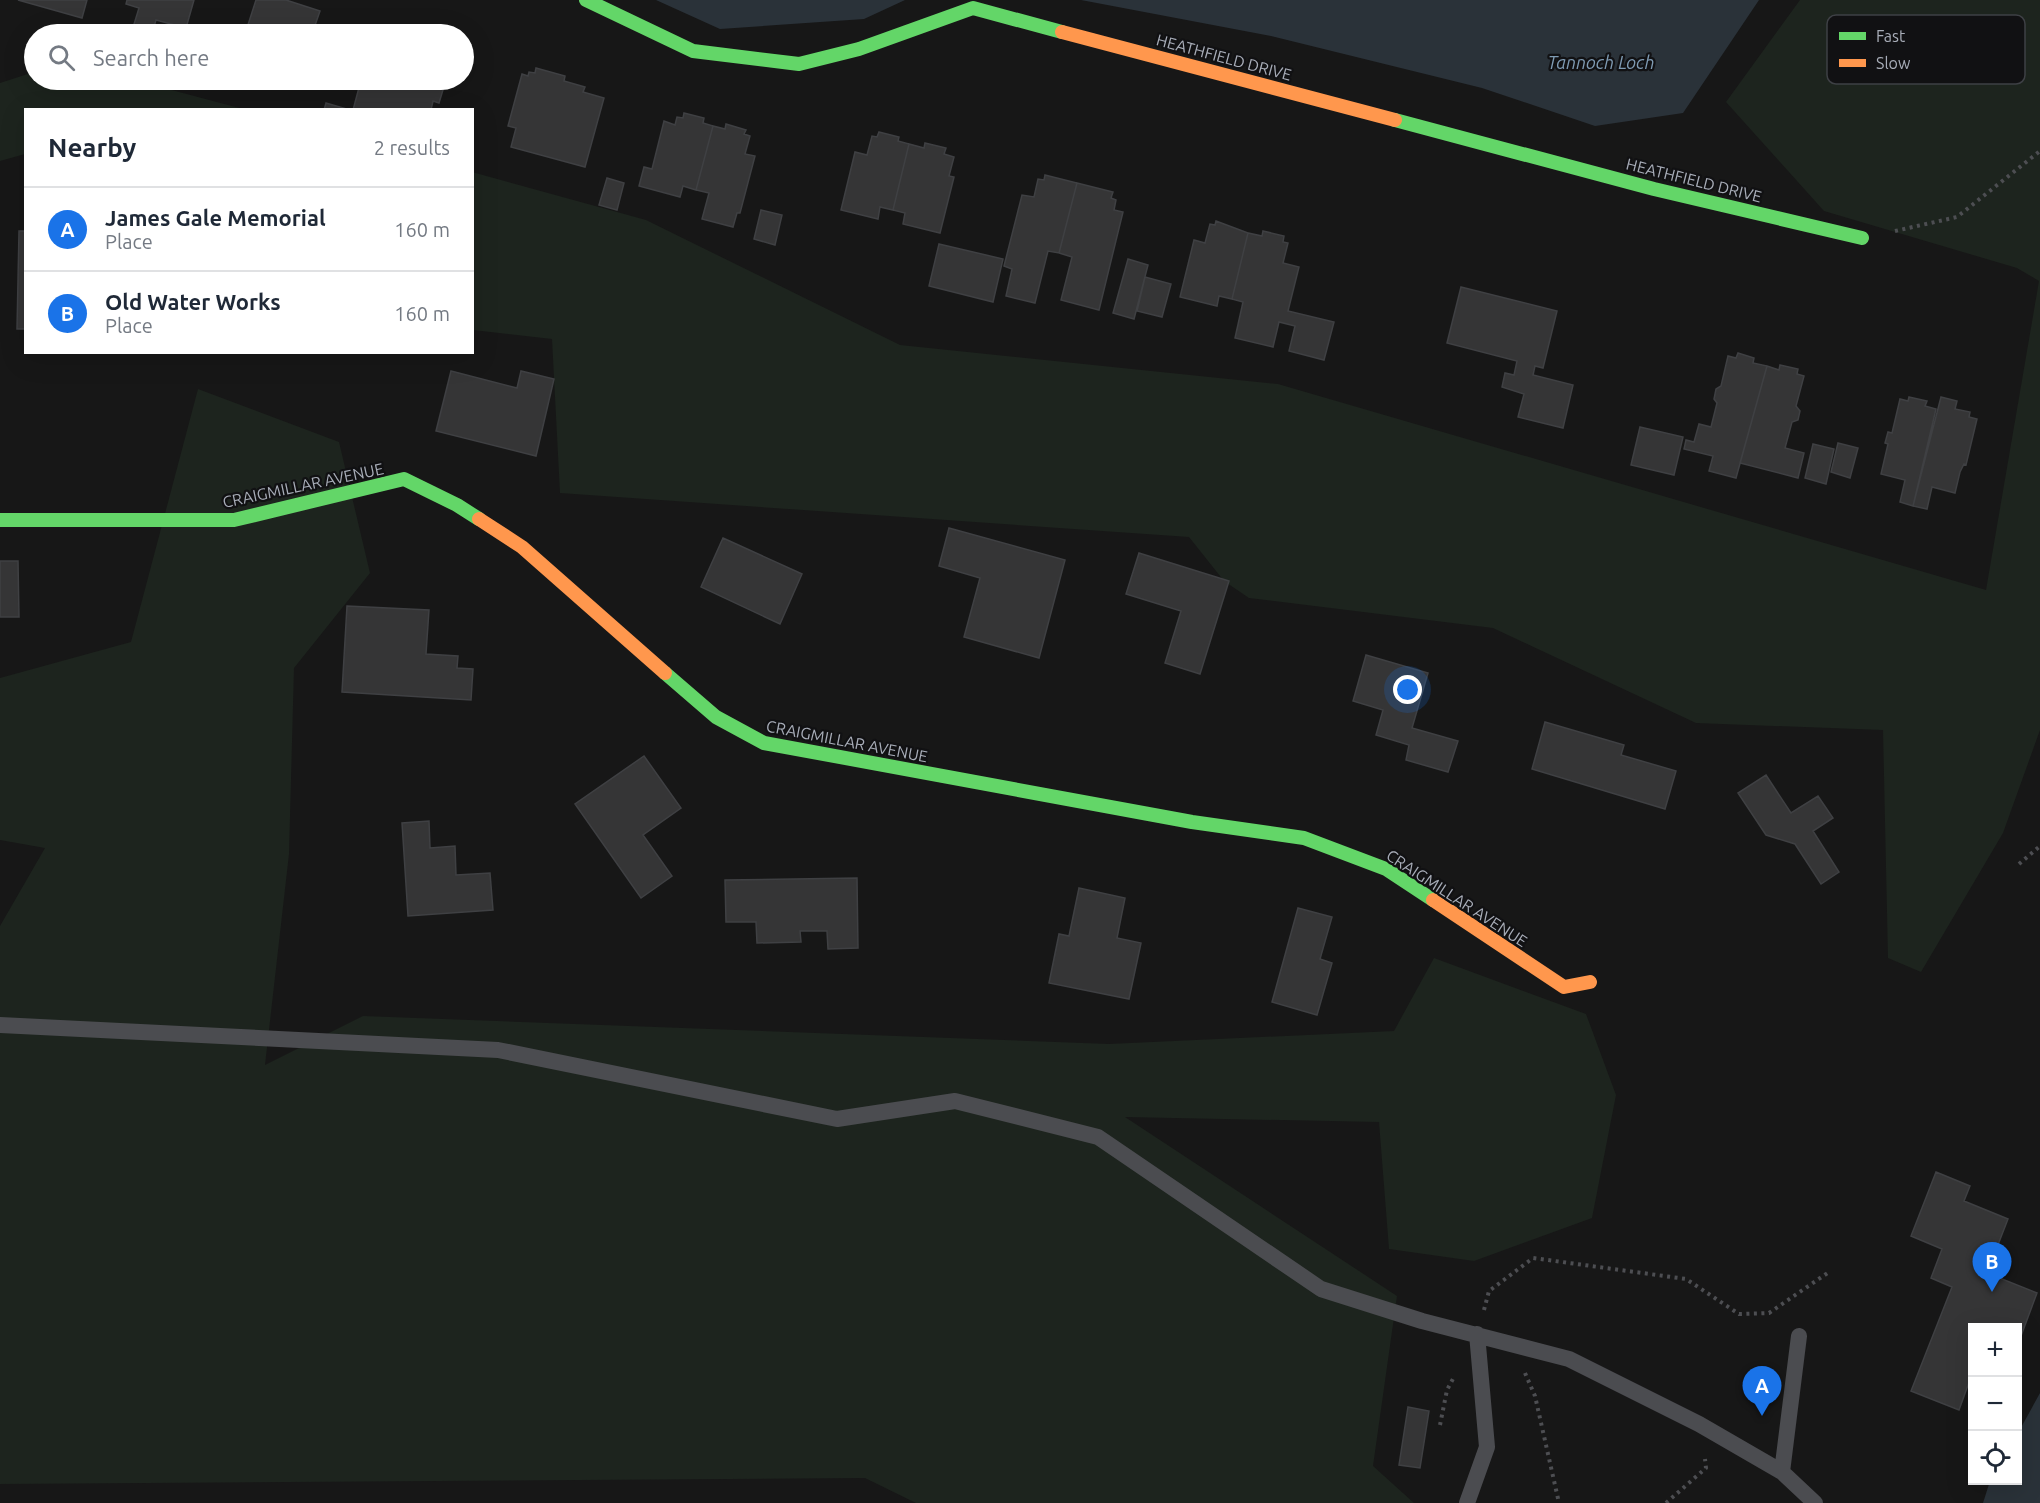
<!DOCTYPE html>
<html lang="en">
<head>
<meta charset="utf-8">
<style>
  body { margin:0; font-family:Ubuntu,sans-serif; background:#f6f6f7; color:#1f2937 }
  .controls { position:absolute; right:18px; bottom:18px; display:grid; overflow:hidden; border-radius:0px; box-shadow:0 6px 24px #0002 }
  .controls button { width:54px; height:54px; display:grid; place-items:center; padding:0; border:0; border-bottom:2px solid #e0e1e3; background:#fff; color:#1f2937; font:30px sans-serif }
  .you { position:absolute; left:1408px; top:690px; width:21px; height:21px; margin:-15px; border:4px solid #fff; border-radius:50%; background:#1a73e8; box-shadow:0 0 0 9px #1a73e833 }
  .badge { display:grid; place-items:center; width:39px; height:39px; border-radius:50%; background:#1a73e8; color:#fff; font-size:20px; font-weight:700 }
  .pin { position:absolute; translate:-50% -50px; filter:drop-shadow(0 2px 3px #0008) }
  .pin::after { content:''; position:absolute; top:32px; width:21px; height:18px; background:inherit; clip-path:polygon(0 0,100% 0,50% 100%) }
  .list { margin:0; padding:0; list-style:none }
  h2 { display:flex; justify-content:space-between; align-items:center; height:78px; margin:0; padding:0 24px; font-size:26px }
  h2 small { font-size:20px; font-weight:400; color:#747a83 }
  .list li { display:grid; grid-template-columns:39px 1fr auto; gap:18px; align-items:center; box-sizing:border-box; height:84px; padding:0 24px; border-top:2px solid #e0e1e3 }
  .list b { display:block; font-size:22px; white-space:nowrap }
  .list p { margin:0; font-size:20px; white-space:nowrap; color:#747a83 }
  .list em { font-size:20px; font-style:normal; color:#747a83 }
  .icon { flex:none; width:33px; height:33px; fill:none; stroke:currentColor; stroke-width:2; stroke-linecap:round; stroke-linejoin:round }
  .map { position:relative; flex:none; width:2040px; height:1503px; overflow:hidden }
  .search { position:absolute; background:#fff; box-shadow:0 6px 24px #0002; left:24px; top:24px; width:450px; height:66px; display:flex; align-items:center; gap:15px; box-sizing:border-box; padding:0 21px; border-radius:33px; color:#747a83; font-size:22px }
  .panel { position:absolute; background:#fff; box-shadow:0 6px 24px #0002; left:24px; top:108px; width:450px; height:246px; border-radius:0px }
  .map>svg:first-child { display:block }
</style>
</head>
<body>
<div class="map">
<svg width="2040" height="1503" viewBox="0 0 2040 1503">
  <rect width="100%" height="100%" fill="#171717"/>
  <path fill="#1d241e" d="M1800 0H2040V730L2003 833 1921 972 1888 958 1883 730 1696 723 1493 628 1249 598 1224 581 1189 537 560 493 552 339 473 330 472 172 646 220 900 345 1278 384 1986 590 2039 281 2017 268 1824 211 1726 102Z
    M34 72V80H134L243 109 26 110 25 154 0 161V83Z
    M198 389 339 442 370 573 294 668 289 854 265 1065 363 1016 1109 1044 1394 1031 1434 958 1586 1014 1616 1095 1592 1218 1474 1261 1389 1249 1379 1122 1125 1117 1397 1296 1373 1466 1414 1503H916L865 1478 0 1484V926L45 848 0 840V678L131 642Z"/>
  <path fill="#2a3239" d="M656 0H905L864 19 720 29Z
    M1081 0H1759L1683 113 1595 126 1482 88 1271 36Z
    M2040 1393V1503H1983L1990 1481 2018 1480V1433Z"/>
  <path fill="#353536" stroke="#3f4043" stroke-width="1.5" d="M18 0H87L82 18Z
    M127 0H194L186 28 156 20 152 34H131L139 8 126 4Z
    M256 0H286L320 11 312 34H245Z
    M536 68 565 76 564 81 585 87 583 92 604 98 585 167 511 147 516 128 508 126 522 74 528 76 529 72 535 73Z
    M361 80H446L439 103 433 101 431 110H353Z
    M326 103 350 110H324Z
    M684 113 704 118 703 123 713 126 696 190 683 186 680 197 639 186 644 167 652 169 664 121 675 125 677 117 683 118Z
    M726 124 746 130 744 134 750 136 745 154 755 156 740 213H737L733 227 702 219 709 193 696 190 713 126 725 129Z
    M879 132 899 137 898 141 909 144 893 210 880 207 878 219 841 210 855 152 867 155 872 136 877 137Z
    M925 143 946 148 944 154 954 157 949 176 954 177 940 233 903 224 905 213 893 210 909 144 924 148Z
    M1045 175 1077 183 1059 253 1048 251 1035 303 1006 296 1012 269 1004 266 1022 195 1034 197 1038 179 1044 180Z
    M607 178 624 183 617 210 599 205Z
    M1077 183 1113 192 1111 198 1116 200 1114 210 1123 212 1099 310 1061 300 1072 257 1059 253Z
    M761 210 782 215 775 245 754 239Z
    M1216 221 1248 233 1232 299 1219 296 1217 306 1180 297 1194 240 1205 243 1210 224 1215 225Z
    M19 231H26V329H17Z
    M1263 231 1284 236 1283 242 1288 243 1283 263 1299 267 1288 311 1334 322 1324 360 1289 351 1295 326 1279 322 1273 347 1235 338 1243 302 1232 299 1248 233 1262 236Z
    M939 244 1003 259 993 302 929 286Z
    M1128 259 1148 265 1134 319 1113 313Z
    M1145 277 1171 284 1162 317 1137 311Z
    M1461 287 1557 311 1543 368 1535 366 1533 375 1573 385 1563 428 1518 417 1524 394 1502 387 1505 373 1514 375 1517 361 1447 343Z
    M1738 353 1754 358 1753 363 1767 366 1736 478 1709 471 1713 456 1684 449 1686 440 1694 442 1699 424 1711 427 1717 403 1714 399 1716 389 1721 386 1728 356 1736 358Z
    M1780 365 1798 369 1797 374 1804 376 1796 406 1800 411 1798 420 1792 422 1785 448 1804 453 1798 478 1740 463 1767 366 1779 370Z
    M451 371 517 388 521 371 554 379 536 456 436 431Z
    M1909 397 1927 401 1925 406 1936 409 1913 506 1900 502 1905 480 1881 474 1888 444 1885 443 1888 432 1892 433 1900 399 1908 401Z
    M1941 397 1957 401 1955 409 1970 412 1969 417 1977 419 1966 465 1964 464 1960 472 1955 493 1932 487 1927 509 1913 506Z
    M1640 427 1683 437 1674 475 1631 465Z
    M1838 443 1858 448 1850 478 1831 472Z
    M1813 444 1834 449 1826 484 1805 478Z
    M949 528 1065 560 1039 658 964 637 980 578 939 566Z
    M723 538 802 574 780 624 701 587Z
    M1139 553 1229 581 1200 674 1165 663 1181 611 1126 594Z
    M0 561H18L19 617H0Z
    M347 606 429 610 426 654 458 656 457 668 473 669 471 700 342 692Z
    M1366 655 1428 673 1412 728 1458 741 1448 772 1406 760 1409 745 1376 735 1383 710 1353 701Z
    M1545 722 1624 745 1621 755 1676 771 1665 809 1532 769Z
    M644 756 681 808 643 835 672 876 641 898 575 804Z
    M1766 775 1791 813 1818 796 1833 818 1813 831 1839 872 1821 884 1795 844 1766 835 1738 793Z
    M429 821 430 848 455 846 456 875 490 873 493 910 408 916 402 823Z
    M857 878 858 948 828 949 827 931H800L801 942 757 943 756 922H726L725 880Z
    M1079 888 1125 898 1117 938 1141 943 1129 999 1049 983 1059 934 1069 936Z
    M1298 908 1332 917 1320 959 1332 963 1317 1015 1272 1002Z
    M1936 1172 1970 1186 1964 1201 2008 1219 1987 1273 2037 1293 2018 1344V1328H1972V1374L1959 1410 1911 1391 1952 1287 1931 1278 1942 1249 1911 1236Z
    M1408 1407 1429 1411 1420 1468 1399 1465Z"/>
  <g fill="none" stroke-linecap="round" stroke-linejoin="round">
    <path stroke="#4d4e52" stroke-width="4" stroke-dasharray="3 4.5" stroke-linecap="butt" d="M1895 231 1957 217 2040 151
      M2019 864 2040 846
      M1484 1310 1489 1291 1533 1258 1686 1279 1739 1314 1769 1313 1829 1272
      M1525 1373 1535 1396 1559 1503
      M1440 1425 1447 1390 1454 1377
      M1666 1503 1706 1468 1705 1459"/>
    <path stroke="#4b4c50" stroke-width="16" d="M0 1025 498 1050 837 1119 955 1101 1098 1137 1321 1289 1422 1321 1569 1359 1699 1424 1782 1472 1815 1503
      M1782 1472 1799 1336
      M1467 1503 1487 1447 1477 1334"/>
    <path stroke="#63d668" stroke-width="14" d="M586 0 693 51 799 64 859 49 973 8 1062 32
      M1395 120 1654 189 1862 238
      M0 520H234L404 479 457 505 479 519
      M665 673 716 717 764 743 1192 822 1304 838 1386 869 1433 900"/>
    <path stroke="#ff974d" stroke-width="14" d="M1062 32 1395 120
      M479 519 522 547 665 673
      M1433 900 1564 987 1590 982"/>
  </g>
  <g text-anchor="middle" dominant-baseline="central" stroke-width="4.5" stroke-linejoin="round" paint-order="stroke">
    <g font-size="16" fill="#a8adb8" stroke="#111113">
      <text transform="translate(1224 57) rotate(15)">HEATHFIELD DRIVE</text>
      <text transform="translate(1694 180) rotate(14)">HEATHFIELD DRIVE</text>
      <text transform="translate(303 485) rotate(-12)">CRAIGMILLAR AVENUE</text>
      <text transform="translate(847 741) rotate(11)">CRAIGMILLAR AVENUE</text>
      <text transform="translate(1457 898) rotate(33)">CRAIGMILLAR AVENUE</text>
    </g>
    <g font-size="18" font-style="italic" fill="#7f9bb3" stroke="#111113">
      <text x="1601" y="62">Tannoch Loch</text>
    </g>
  </g>
  <rect x="1827" y="15" width="198" height="69" rx="9" fill="#111113" stroke="#3e4045" stroke-width="1.5"/>
  <rect x="1839" y="32" width="27" height="8" fill="#63d668"/>
  <rect x="1839" y="59" width="27" height="8" fill="#ff974d"/>
  <g font-size="16" fill="#a8adb8">
    <text x="1876" y="42">Fast</text>
    <text x="1876" y="69">Slow</text>
  </g>
</svg>
<div class="controls">
<button>+</button>
<button>−</button>
<button><svg class="icon" aria-label="locate" viewBox="0 0 24 24"><circle cx="12" cy="12" r="6"/><path d="M12 2v4M12 18v4M2 12h4M18 12h4"/></svg></button>
</div>
<div class="you"></div>
<div class="pin badge" style="left:1762px;top:1416px">A</div>
<div class="pin badge" style="left:1992px;top:1292px">B</div>
<div class="search"><svg class="icon" aria-label="search" viewBox="0 0 24 24"><circle cx="10" cy="10" r="6"/><path d="M15 15l6 6"/></svg>Search here</div>
<section class="panel">
<h2>Nearby<small>2 results</small></h2>
<ul class="list">
<li><span class="badge">A</span><div><b>James Gale Memorial</b><p>Place</p></div><em>160 m</em></li>
<li><span class="badge">B</span><div><b>Old Water Works</b><p>Place</p></div><em>160 m</em></li>
</ul>
</section>
</div>
</body>
</html>
